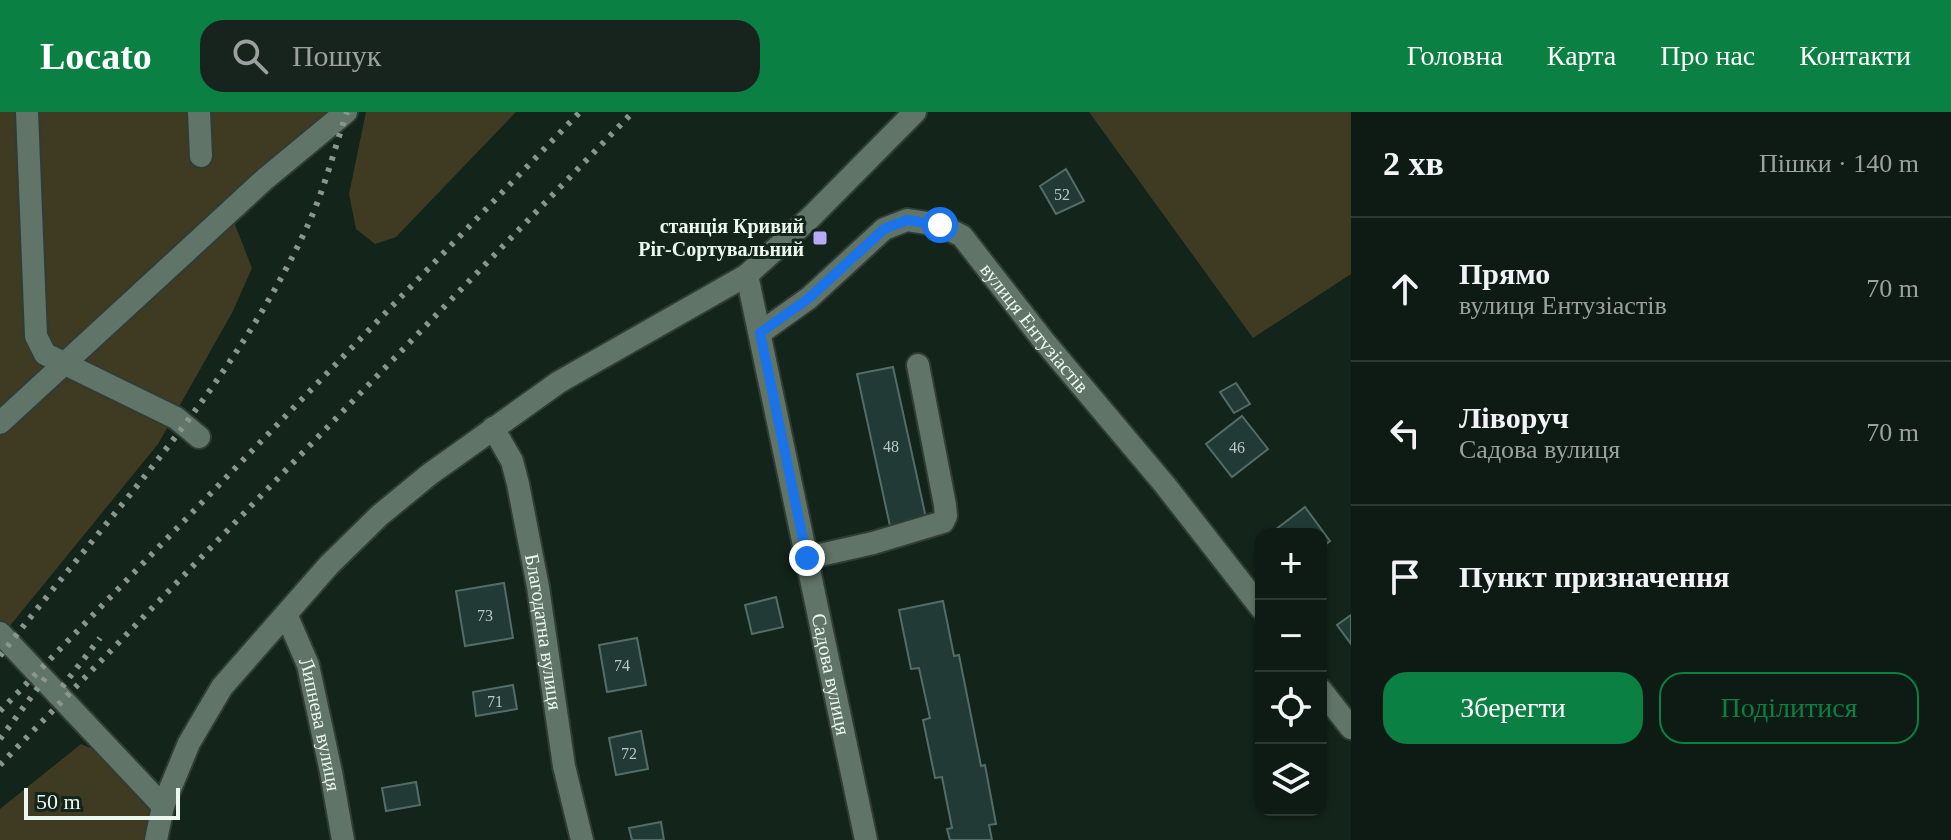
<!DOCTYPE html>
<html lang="uk">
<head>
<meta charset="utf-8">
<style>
  body { margin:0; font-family:"Times New Roman",serif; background:#17241d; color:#f1f3f6 }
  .controls { position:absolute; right:24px; bottom:24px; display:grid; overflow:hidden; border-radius:16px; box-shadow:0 2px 6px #0004 }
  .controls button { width:72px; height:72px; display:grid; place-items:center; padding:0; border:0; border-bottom:2px solid #2e3934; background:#0e1b14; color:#f1f3f6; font:40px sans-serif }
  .scale { position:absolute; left:24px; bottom:20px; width:156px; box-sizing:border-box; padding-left:8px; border:4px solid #ecf7f0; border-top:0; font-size:22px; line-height:28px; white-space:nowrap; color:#ecf7f0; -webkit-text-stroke:6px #13241a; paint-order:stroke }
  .stop { position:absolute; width:24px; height:24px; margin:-18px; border:6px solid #1a73e8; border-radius:50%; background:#fff }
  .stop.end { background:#1a73e8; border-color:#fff; box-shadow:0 2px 8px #0008 }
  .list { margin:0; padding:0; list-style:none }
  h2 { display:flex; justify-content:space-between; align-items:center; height:104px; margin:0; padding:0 32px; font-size:34px }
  h2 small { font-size:26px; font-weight:400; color:#9ba1a0 }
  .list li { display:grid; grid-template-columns:52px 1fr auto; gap:24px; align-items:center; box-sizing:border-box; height:144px; padding:0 32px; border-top:2px solid #2e3934 }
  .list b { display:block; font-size:30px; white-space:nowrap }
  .list p { margin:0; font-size:26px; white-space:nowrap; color:#9ba1a0 }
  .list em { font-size:26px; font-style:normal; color:#9ba1a0 }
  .actions { display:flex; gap:16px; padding:24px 32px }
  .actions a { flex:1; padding:18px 0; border:2px solid #0b8043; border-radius:24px; text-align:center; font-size:28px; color:#0b8043 }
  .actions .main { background:#0b8043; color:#fff }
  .icon { flex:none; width:44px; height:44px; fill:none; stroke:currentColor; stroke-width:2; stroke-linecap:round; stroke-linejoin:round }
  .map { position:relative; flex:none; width:1351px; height:728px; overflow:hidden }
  header { display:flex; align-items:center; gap:48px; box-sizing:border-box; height:112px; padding:0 40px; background:#0b8043; color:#fff }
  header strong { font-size:38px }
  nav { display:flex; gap:44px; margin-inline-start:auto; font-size:28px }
  .search { width:560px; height:72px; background:#17241d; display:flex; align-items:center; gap:20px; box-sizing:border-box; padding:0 28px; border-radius:24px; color:#9ba1a0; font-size:30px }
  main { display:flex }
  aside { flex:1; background:#0e1b14 }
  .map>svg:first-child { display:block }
</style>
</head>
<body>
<header>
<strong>Locato</strong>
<div class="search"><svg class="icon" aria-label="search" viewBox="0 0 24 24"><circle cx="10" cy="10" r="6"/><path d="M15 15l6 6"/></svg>Пошук</div>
<nav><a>Головна</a><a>Карта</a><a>Про нас</a><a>Контакти</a></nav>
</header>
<main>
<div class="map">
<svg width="1351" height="728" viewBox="0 0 1351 728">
  <rect width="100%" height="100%" fill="#13241a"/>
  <path fill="#3e3b22" d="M0 0H346L230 100 252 156 233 199 158 332 0 526Z
    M366 0H516L396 125 375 132 356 117 349 82Z
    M1089 0H1351V162L1253 226Z
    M81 632 115 646 163 694 156 728H0V697Z"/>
  <path fill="#223a36" stroke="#536c68" stroke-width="2" d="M1066 57 1084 89 1056 102 1040 74Z
    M893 255 926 406 890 414 857 262Z
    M1236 271 1250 292 1234 301 1220 280Z
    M1242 304 1268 337 1232 365 1206 332Z
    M1305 395 1330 429 1321 436V422L1271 421Z
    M504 471 513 526 465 534 456 479Z
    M776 485 783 515 752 522 745 493Z
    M943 489 954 544 959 543 981 654 985 653 996 712 989 713 992 728H950L947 717 952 716 942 665 935 666 923 608 930 606 919 556 911 557 899 498Z
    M1351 503V532L1337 513Z
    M637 526 646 573 607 580 599 533Z
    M513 573 517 597 476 604 473 580Z
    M641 619 648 657 616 663 609 626Z
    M416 670 420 693 386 699 382 676Z
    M661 710 664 728H632L629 716Z"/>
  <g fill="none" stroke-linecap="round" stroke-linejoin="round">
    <g stroke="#303c34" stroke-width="26">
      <g id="minor">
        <path d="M27 0 36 224 45 242 176 306 199 325"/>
        <path d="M199 0 201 44"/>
        <path id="s1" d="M747 163 866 728"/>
        <path id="s2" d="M760 221 809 186 884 117 907 108 940 113 962 124 1043 228 1165 373 1261 496"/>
        <path d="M0 311 265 67 346 0"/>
        <path id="s3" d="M493 316 512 349 518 372 538 475 564 654 582 728"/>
        <path d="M807 446 873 431 943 410 946 404 945 393 918 253"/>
        <path id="s4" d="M286 502 308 553 331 660 343 728"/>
        <path d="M0 521 163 694"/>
        <path d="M1321 578 1351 616"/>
        <path d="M156 728 163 694 189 631 222 575 329 453 380 403 430 362 559 270 747 163 811 105 915 0"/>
      </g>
    </g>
    <use href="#minor" stroke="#607467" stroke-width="22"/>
    <path stroke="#89968e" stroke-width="6" stroke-dasharray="4 8" stroke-linecap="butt" d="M0 544C107 405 232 276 307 115 324 79 334 38 347 0
      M62 575 100 526
      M0 599 580 0
      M0 627 46 565
      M0 653 633 0"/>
  </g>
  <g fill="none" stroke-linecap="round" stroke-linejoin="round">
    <path stroke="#1a73e8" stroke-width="10" d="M807 446 760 221 809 186 884 117 907 108 940 113"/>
  </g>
  <rect fill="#b7abf8" stroke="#13241a" stroke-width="3" x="812" y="118" width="16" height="16" rx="4"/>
  <g text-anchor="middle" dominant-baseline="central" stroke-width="6" stroke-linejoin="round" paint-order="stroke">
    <g font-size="16" fill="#bac8c2">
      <text x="1062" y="82">52</text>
      <text x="891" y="334">48</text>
      <text x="1237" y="335">46</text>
      <text x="485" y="503">73</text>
      <text x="622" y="553">74</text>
      <text x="495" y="589">71</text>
      <text x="629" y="641">72</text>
    </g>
    <g font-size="20" font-weight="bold" fill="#ecf7f0" stroke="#13241a" text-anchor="end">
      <text x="804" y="114">станція Кривий<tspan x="804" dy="23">Ріг-Сортувальний</tspan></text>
    </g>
    <g font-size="20" fill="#ecf7f0" stroke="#13241a">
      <text stroke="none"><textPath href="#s2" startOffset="362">вулиця Ентузіастів</textPath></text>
      <text stroke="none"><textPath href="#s3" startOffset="212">Благодатна вулиця</textPath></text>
      <text stroke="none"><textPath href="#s1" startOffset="408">Садова вулиця</textPath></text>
      <text stroke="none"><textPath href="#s4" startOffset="116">Липнева вулиця</textPath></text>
    </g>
  </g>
</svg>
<div class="controls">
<button>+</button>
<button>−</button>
<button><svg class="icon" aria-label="locate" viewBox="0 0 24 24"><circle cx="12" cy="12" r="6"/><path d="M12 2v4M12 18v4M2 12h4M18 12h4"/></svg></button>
<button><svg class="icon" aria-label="layers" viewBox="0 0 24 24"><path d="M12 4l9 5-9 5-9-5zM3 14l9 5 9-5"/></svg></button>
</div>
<div class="scale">50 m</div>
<div class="stop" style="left:940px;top:113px"></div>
<div class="stop end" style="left:807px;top:446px"></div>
</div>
<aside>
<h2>2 хв<small>Пішки · 140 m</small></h2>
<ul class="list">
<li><svg class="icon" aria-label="ahead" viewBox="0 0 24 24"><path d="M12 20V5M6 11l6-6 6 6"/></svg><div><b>Прямо</b><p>вулиця Ентузіастів</p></div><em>70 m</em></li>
<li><svg class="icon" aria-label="left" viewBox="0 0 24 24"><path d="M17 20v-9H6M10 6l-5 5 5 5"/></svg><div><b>Ліворуч</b><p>Садова вулиця</p></div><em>70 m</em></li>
<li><svg class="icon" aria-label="arrive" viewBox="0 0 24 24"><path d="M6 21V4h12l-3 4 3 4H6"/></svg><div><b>Пункт призначення</b></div></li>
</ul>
<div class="actions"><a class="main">Зберегти</a><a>Поділитися</a></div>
</aside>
</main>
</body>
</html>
